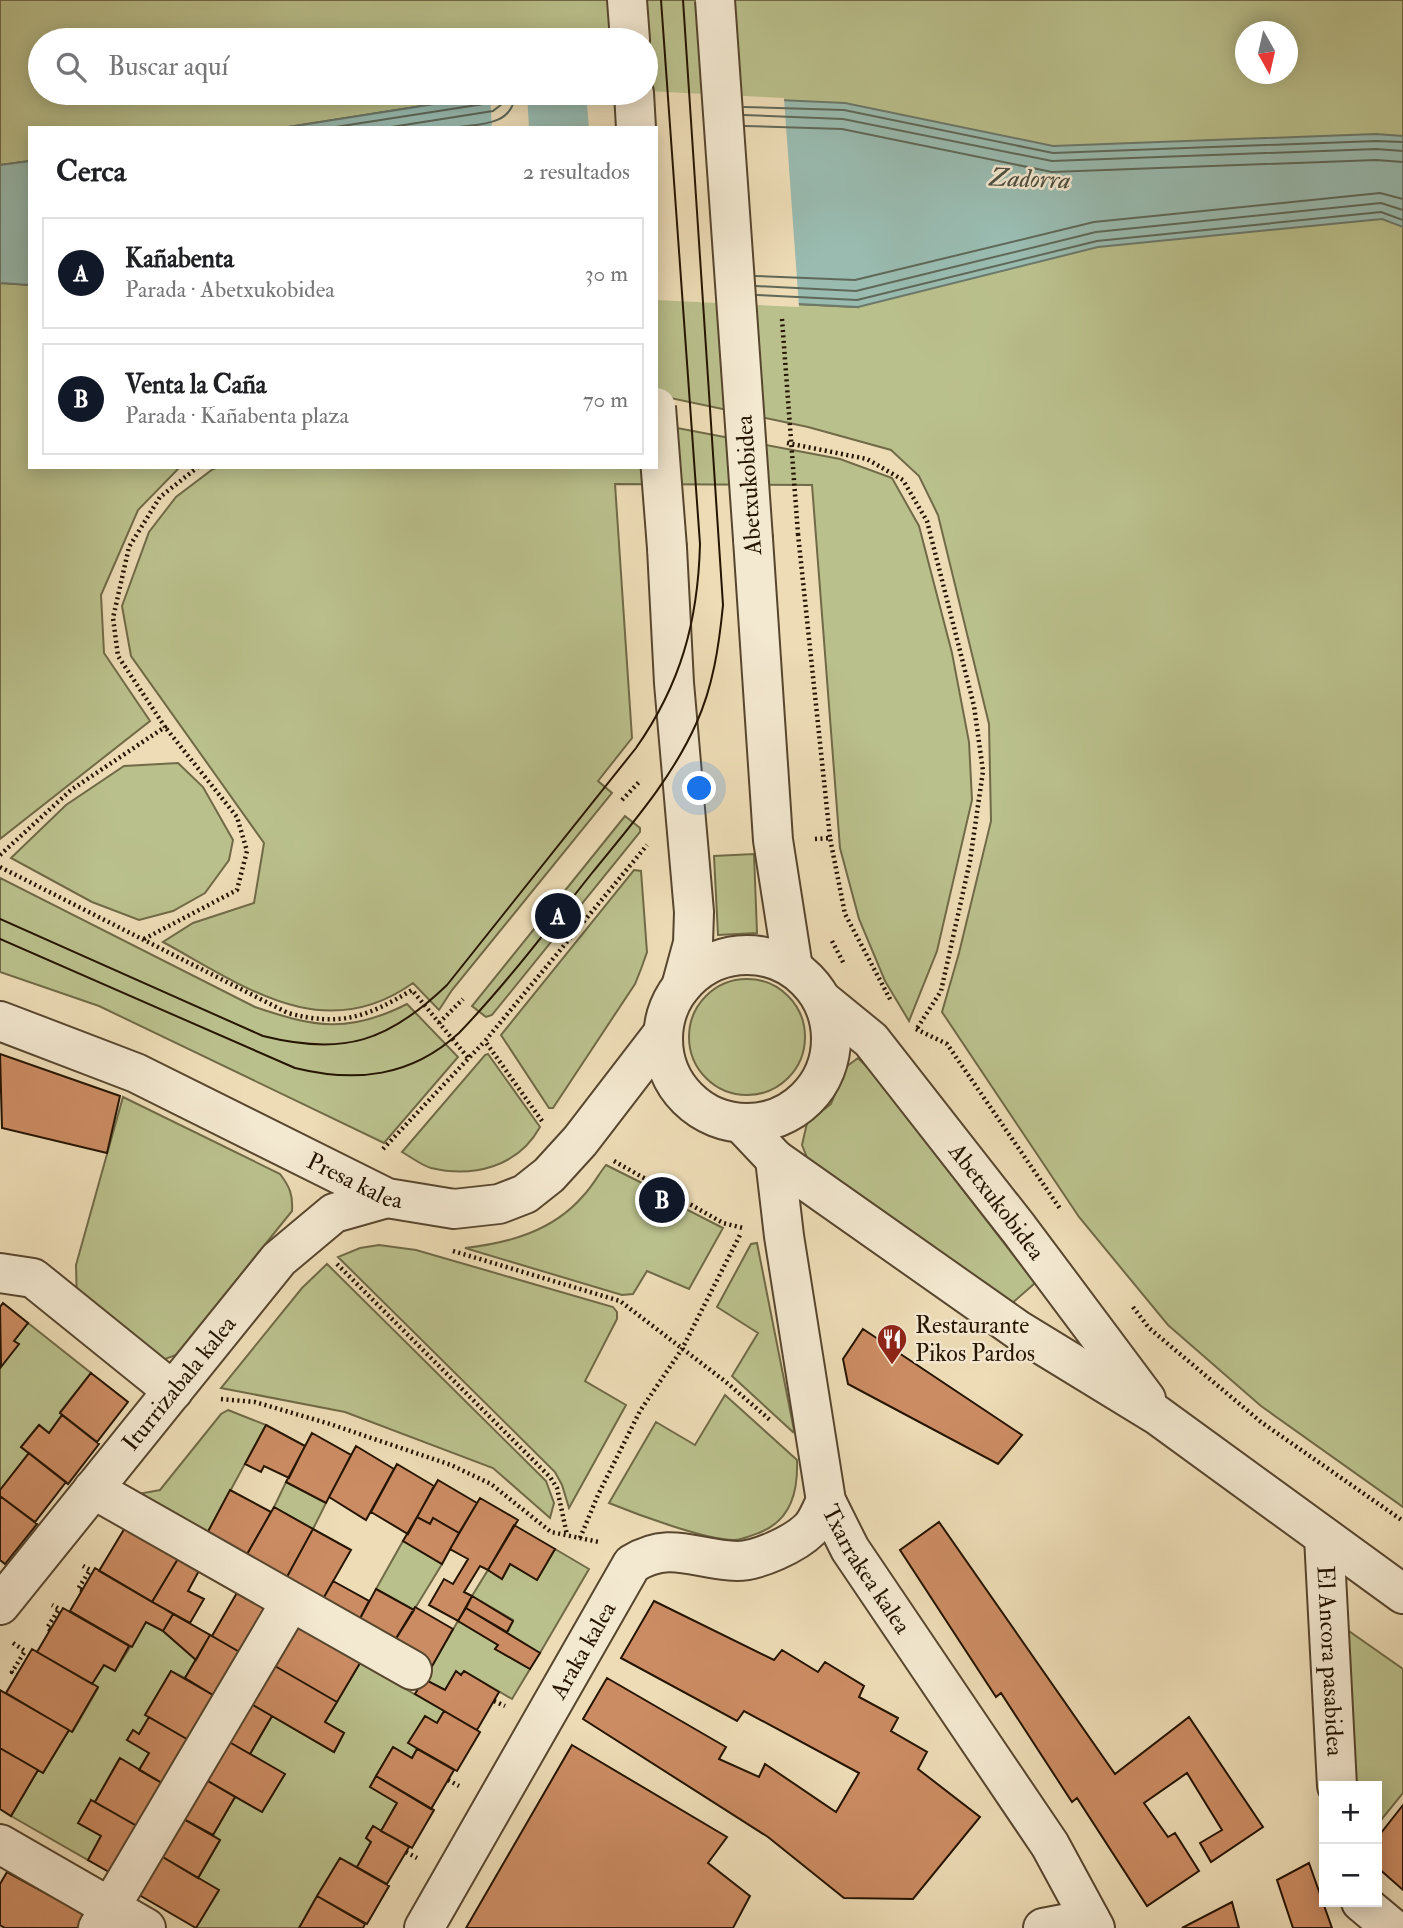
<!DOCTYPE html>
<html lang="es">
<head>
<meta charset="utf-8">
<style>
  body { margin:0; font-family:"IM FELL Double Pica",serif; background:#f6f6f6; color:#202124 }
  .controls { position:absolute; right:21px; bottom:21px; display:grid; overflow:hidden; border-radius:0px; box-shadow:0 4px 18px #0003 }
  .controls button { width:63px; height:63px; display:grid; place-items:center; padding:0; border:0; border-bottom:2px solid #e0e0e0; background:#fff; color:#202124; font:35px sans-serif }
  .compass { position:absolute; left:1235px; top:21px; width:63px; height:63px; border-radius:50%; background:#fff; box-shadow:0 4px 18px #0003; rotate:172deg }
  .you { position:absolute; left:700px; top:789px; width:24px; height:24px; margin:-18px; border:5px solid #fff; border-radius:50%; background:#1a73e8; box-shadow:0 0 0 10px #1a73e833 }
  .badge { display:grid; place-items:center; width:46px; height:46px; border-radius:50%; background:#111827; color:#fff; font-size:23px; font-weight:700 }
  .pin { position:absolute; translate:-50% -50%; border:4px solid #fff; box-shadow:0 2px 7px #0006 }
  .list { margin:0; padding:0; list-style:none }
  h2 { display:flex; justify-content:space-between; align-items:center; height:91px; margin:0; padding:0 28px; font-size:30px }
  h2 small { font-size:23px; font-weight:400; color:#757577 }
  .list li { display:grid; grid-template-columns:46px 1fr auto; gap:21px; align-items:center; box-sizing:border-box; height:112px; margin:0 14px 14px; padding:0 14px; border:2px solid #e0e0e0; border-radius:0px }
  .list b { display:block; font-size:26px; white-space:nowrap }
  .list p { margin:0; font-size:23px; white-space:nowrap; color:#757577 }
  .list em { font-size:23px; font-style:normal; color:#757577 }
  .icon { flex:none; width:38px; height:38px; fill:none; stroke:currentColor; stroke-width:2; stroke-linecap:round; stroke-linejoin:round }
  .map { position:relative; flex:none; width:1403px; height:1928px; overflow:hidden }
  .search { position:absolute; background:#fff; box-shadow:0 4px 18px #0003; left:28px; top:28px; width:630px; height:77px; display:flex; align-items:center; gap:18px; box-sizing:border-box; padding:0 24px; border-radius:38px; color:#757577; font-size:26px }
  .panel { position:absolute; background:#fff; box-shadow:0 4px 18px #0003; left:28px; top:126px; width:630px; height:343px; border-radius:0px }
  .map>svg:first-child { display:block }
</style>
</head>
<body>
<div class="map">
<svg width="1403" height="1928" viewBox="0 0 1403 1928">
  <rect width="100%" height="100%" fill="#eddcb6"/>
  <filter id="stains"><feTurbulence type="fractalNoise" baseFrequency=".00286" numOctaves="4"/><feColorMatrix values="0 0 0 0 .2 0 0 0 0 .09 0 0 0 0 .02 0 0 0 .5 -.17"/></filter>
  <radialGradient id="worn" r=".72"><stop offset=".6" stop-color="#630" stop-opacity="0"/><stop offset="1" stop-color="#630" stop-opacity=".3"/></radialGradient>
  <path fill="#bac08c" stroke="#706a46" stroke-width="2" fill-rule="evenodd" d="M0 0H1403V1507L1261 1406 1168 1325 1079 1217 942 1012 959 953 991 821 989 724 938 515 919 476 891 450 808 427 656 395V297L857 307 646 93V40H40V93H530L479 97 282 128H30V161L0 165ZM1246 32H1288V74H1246Z
    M0 283 30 285V467H180L138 510 101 595 104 653 150 721 0 839Z
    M656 424 840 459 892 478 919 526 952 653 969 742 972 800 937 951 909 1021 885 981 859 919 840 848 812 485 615 484 632 738 598 781 612 793 452 990 439 1010 413 983C323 1047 244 986 163 942L193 923 254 903 264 843 131 656 122 606 149 532 176 497 213 469 221 467H656Z
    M178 763 203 787 233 840 229 860 205 893 173 911 139 920 92 902 11 858 66 805 124 766Z
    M625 816 640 828V832L492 1015 486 1017 472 1006Z
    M754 854 757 933 718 935 714 856Z
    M634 870 641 871 647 952 641 969 635 984 553 1108H549L501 1035Z
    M0 878 255 1007C314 1027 348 1034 407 1004L458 1057 384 1143 99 1006 0 972Z
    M689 1037a58 58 0 1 1 116 0a58 58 0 1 1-116 0Z
    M488 1054 540 1127C518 1167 473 1178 431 1168 421 1165 411 1157 402 1152L485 1055Z
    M858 1058 871 1071 1035 1283 1010 1305 810 1165 802 1145 807 1123 831 1104 846 1067Z
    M123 1097 280 1174C290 1187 293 1195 292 1211L176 1355 160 1361 77 1304 76 1265Z
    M606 1165 648 1186 642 1197 677 1215 682 1207 723 1228 689 1289 647 1271 633 1294 622 1295 465 1248C509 1243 553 1231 583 1196 592 1187 598 1175 606 1165Z
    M757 1243 794 1430 793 1432 732 1376 758 1333 717 1307 751 1244Z
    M379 1245 416 1250 613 1307 617 1312V1319L585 1381 626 1405 569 1508 562 1485 555 1472 338 1257 360 1248Z
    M327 1264 546 1481 554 1503 550 1518 493 1468 345 1412 221 1388 302 1288Z
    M28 1323 91 1373 60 1412 62 1415 49 1433 39 1425 21 1447 29 1453 0 1490V1366L18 1345 14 1341Z
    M725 1395 797 1460C798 1490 792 1519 761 1532 753 1535 744 1539 735 1540 708 1541 636 1514 609 1503L656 1422 695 1445Z
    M228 1410 266 1425 203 1541 138 1494 160 1490 221 1414Z
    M286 1482 326 1503 313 1529 274 1507Z
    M403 1541 442 1564 414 1610 376 1589Z
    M555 1549 589 1569 540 1653 507 1634 513 1620 472 1596 488 1570 502 1579 510 1564 537 1580Z
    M458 1621 498 1645 495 1649 530 1669 512 1699 464 1671 461 1675 456 1672 445 1690 424 1679Z
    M146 1622 163 1631 196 1660 185 1678 171 1671 146 1715 149 1717 139 1734 127 1740 149 1753 139 1770 119 1759 95 1802 91 1800 101 1836 88 1860 11 1816 38 1770 43 1773 69 1730 73 1731 98 1688 92 1684 104 1665 115 1671Z
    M1346 1629 1403 1669V1793L1377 1825V1786H1355Z
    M360 1663 444 1711 437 1723 425 1716 409 1743 417 1749 412 1758 393 1747 370 1787 397 1803 381 1831 373 1826 366 1838 371 1842 357 1867 340 1858 299 1928H196L198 1878 220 1840 213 1835 235 1797 262 1812 284 1775 250 1754 272 1716 334 1752 344 1733 325 1722Z"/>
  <path fill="#99bbb0" stroke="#6b786a" stroke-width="2" d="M530 93H617L845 103 1053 146 1376 134 1403 136V227L1382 219 1098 247 858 307 656 297V128H282L479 97Z
    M30 161V285L0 283V165Z"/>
  <path fill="#eddcb6" d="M646 91 784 98 799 307 656 300V128H589L586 93H646Z
    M479 93H530H527L529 128H492L490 96 479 97Z"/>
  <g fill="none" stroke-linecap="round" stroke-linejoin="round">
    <path stroke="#5f6858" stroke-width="2" d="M744 107 844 110 1053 153 1376 141 1403 142
      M744 115 843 119 1052 161 1376 149 1403 151
      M745 126 842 129 1052 172 1376 160 1403 162
      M329 128 490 103 495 99 496 93
      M385 128 493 111 502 104 505 93
      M452 128C477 124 514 127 515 93
      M755 276 855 280 1094 222 1380 193 1403 199
      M756 286 856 291 1096 232 1381 203 1403 210
      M757 295 857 300 1097 241 1381 212 1403 220"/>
  </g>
  <path fill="#cc8c63" stroke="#251400" stroke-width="2" d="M0 1054 120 1096 107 1153 2 1128Z
    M3 1303 28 1323 14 1341 19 1344 1 1367 0 1307Z
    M863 1329 1022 1435 998 1464 848 1384 843 1359Z
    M91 1373 128 1402 97 1442 60 1413Z
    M62 1415 99 1444 68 1484 21 1447 39 1425 49 1433Z
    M266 1425 305 1446 289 1478 264 1466 261 1472 245 1464Z
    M312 1433 351 1455 326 1503 286 1482Z
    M356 1446 394 1469 366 1520 329 1497Z
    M29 1453 66 1482 35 1522 0 1496V1490Z
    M397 1464 434 1486 408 1534 371 1512Z
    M438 1480 477 1503 459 1533 433 1518 430 1524 417 1517Z
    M230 1490 271 1512 242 1563 203 1541Z
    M0 1496 37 1524 5 1564 0 1560Z
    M480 1498 518 1520 488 1570 480 1566 464 1592 472 1596 458 1621 429 1605 444 1579 453 1584 468 1559 450 1549Z
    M274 1507 313 1529 282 1586 242 1563Z
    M417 1517 430 1524 433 1518 459 1533 442 1564 403 1541Z
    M939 1522 1115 1774 1189 1717 1263 1827 1211 1862 1200 1843 1222 1830 1187 1773 1144 1803 1168 1837 1175 1833 1199 1871 1147 1906 1077 1798 1072 1802 1001 1693 996 1697 900 1550Z
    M514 1525 555 1549 537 1580 510 1564 502 1579 488 1570Z
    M126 1526 179 1557 152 1602 99 1571Z
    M313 1529 351 1550 319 1606 282 1586Z
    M179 1557 200 1569 188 1591 204 1599 190 1623 152 1602Z
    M95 1568 173 1614 163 1631 146 1622 132 1647 70 1611Z
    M333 1581 369 1601 356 1626 319 1606Z
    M376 1589 414 1610 392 1645 356 1626Z
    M238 1591 269 1609 243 1654 212 1636Z
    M472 1596 513 1621 507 1632 466 1608Z
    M654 1601 774 1660 782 1650 818 1672 825 1662 864 1686 859 1697 898 1718 891 1731 927 1752 918 1769 980 1817 913 1899 844 1898 768 1837 583 1719 607 1678 726 1747 719 1759 759 1777 765 1764 836 1812 859 1773 744 1711 737 1721 621 1658Z
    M415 1607 453 1629 431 1668 392 1645Z
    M63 1608 129 1646 115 1671 104 1665 92 1684 37 1652Z
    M466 1608 540 1653 530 1669 495 1649 498 1645 458 1621Z
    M173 1614 210 1635 196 1660 163 1631Z
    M291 1623 360 1663 337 1702 268 1662Z
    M210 1635 243 1654 218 1698 185 1678Z
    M32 1649 98 1687 72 1732 6 1693Z
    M268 1662 337 1702 325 1722 344 1733 334 1752 246 1701Z
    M171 1671 218 1698 192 1742 145 1715Z
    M456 1671 461 1675 464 1671 499 1692 477 1730 415 1694 424 1679 445 1690Z
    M0 1690 69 1730 43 1773 0 1748Z
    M246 1701 272 1716 250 1754 224 1739Z
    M444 1711 480 1732 457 1771 408 1743 425 1716 437 1723Z
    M149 1717 192 1742 167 1786 139 1770 149 1753 127 1740 133 1730 139 1734Z
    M224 1739 285 1774 262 1812 201 1777Z
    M572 1745 727 1837 708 1863 750 1896 733 1928H466Z
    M393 1747 412 1758 417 1749 454 1770 431 1809 376 1776Z
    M0 1748 38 1770 11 1816 0 1809Z
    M120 1758 167 1786 142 1829 95 1802Z
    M376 1776 434 1810 412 1848 381 1831 397 1803 370 1787Z
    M201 1777 235 1797 213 1835 178 1816Z
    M91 1800 142 1829 116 1876 88 1860 101 1836 78 1823Z
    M1403 1805V1890L1377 1867V1838Z
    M178 1816 220 1840 198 1878 156 1853Z
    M373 1826 409 1847 387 1884 357 1867 371 1842 366 1838Z
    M156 1853 219 1890 196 1928 134 1892Z
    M340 1858 389 1886 367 1924 317 1896Z
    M1309 1863 1332 1928H1293L1277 1880Z
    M7 1872 91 1918 86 1928H5L0 1925V1884Z
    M317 1896 365 1924 363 1928H299Z
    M1232 1902 1239 1928H1182Z"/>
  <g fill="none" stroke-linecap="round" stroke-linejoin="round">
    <g stroke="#57462e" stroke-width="42">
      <g id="minor">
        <path d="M627 0 630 40"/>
        <path d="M634 93 636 128"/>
        <path d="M753 539 773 840 793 968"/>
        <path d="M667 548 674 683 694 912 693 943 681 987"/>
        <circle cx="747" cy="1039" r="84"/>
        <path id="s1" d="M822 1000 871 1040 1019 1229 1146 1399"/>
        <path id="s2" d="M0 1021 136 1073 387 1198 454 1209 499 1204 525 1194 549 1175 580 1141 663 1033"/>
        <path d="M741 1123 775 1159 1018 1330 1157 1415 1403 1594"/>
        <path id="s3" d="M775 1159 784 1236 826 1501 850 1549 1050 1845 1095 1928"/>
        <path d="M0 1273 33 1278 173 1391"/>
        <path d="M93 1489 412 1670"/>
        <path id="s4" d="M1324 1537 1337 1786"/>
        <path id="s5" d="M0 1605 279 1259 334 1213 387 1198"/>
        <path d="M0 1844 146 1928"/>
        <path d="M1361 1902 1392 1928"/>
        <path d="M98 1928 290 1603"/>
        <path id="s6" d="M424 1928 632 1564C671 1540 695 1560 737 1561 758 1561 795 1544 810 1529 817 1522 821 1510 826 1501"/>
        <path d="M1043 1928 1090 1919"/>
      </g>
    </g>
    <path stroke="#251400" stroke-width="4.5" stroke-dasharray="2 3.5" stroke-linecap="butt" d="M787 443 867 459 903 480 927 521 974 706 983 771 970 861 941 991 916 1030
      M798 534 830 838
      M622 800 641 780
      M815 839 830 838 845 914 891 1001
      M0 855 71 790 165 727 118 656 113 618 129 547 160 497 198 467
      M0 867 288 1013C340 1027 367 1017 412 990L469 1059
      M144 939 237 890 247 851 237 817 165 727
      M832 941 844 964
      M439 1023 463 999
      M916 1029 947 1044 1061 1210
      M542 1121 485 1041 647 845
      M383 1149 485 1041
      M614 1161 723 1223 743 1228
      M453 1251 620 1301 726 1382 770 1420
      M337 1264 550 1477 557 1488 567 1535
      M1133 1307 1149 1328 1261 1422 1403 1521
      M221 1399 255 1402 330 1424 451 1465 491 1484 551 1532 599 1542
      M580 1538 598 1495 640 1411 682 1349 741 1233
      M82 1590 78 1589 90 1570 83 1566
      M50 1630 47 1628 59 1609 52 1605
      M13 1643 25 1651 12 1672 17 1674
      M494 1701 505 1706
      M448 1780 459 1786
      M406 1852 417 1858"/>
    <use href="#minor" stroke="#f3e8d0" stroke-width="38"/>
    <path stroke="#251400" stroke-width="2" d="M0 919 263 1036C343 1056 388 1042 447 985L636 748C681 684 698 621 700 544L661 0
      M0 939 295 1068C356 1083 411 1077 459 1033 507 983 549 927 592 873 630 826 671 780 696 724 713 687 719 646 723 605L683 0"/>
    <g stroke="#57462e" stroke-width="42" stroke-linecap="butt">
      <path id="minor-bridge" d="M715 0 753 539
        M656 407 667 548"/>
    </g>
    <path stroke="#251400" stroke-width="4.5" stroke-dasharray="2 3.5" stroke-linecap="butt" d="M782 319 798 534"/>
    <use href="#minor-bridge" stroke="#f3e8d0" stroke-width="38"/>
  </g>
  <defs>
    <g id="restaurant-pin" transform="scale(1.575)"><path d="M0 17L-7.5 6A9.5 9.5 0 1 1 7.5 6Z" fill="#8f2418" stroke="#f3e8d0"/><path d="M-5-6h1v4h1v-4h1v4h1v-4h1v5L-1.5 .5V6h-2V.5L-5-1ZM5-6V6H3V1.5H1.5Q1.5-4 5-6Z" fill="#fff"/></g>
  </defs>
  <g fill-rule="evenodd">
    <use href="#restaurant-pin" x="892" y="1339"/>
  </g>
  <g text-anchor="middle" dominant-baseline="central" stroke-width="5" stroke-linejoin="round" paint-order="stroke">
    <g font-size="24" fill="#251400" stroke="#f3e8d0">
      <text transform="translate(749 485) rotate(-94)">Abetxukobidea</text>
      <text stroke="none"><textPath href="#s2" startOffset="390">Presa kalea</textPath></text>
      <text stroke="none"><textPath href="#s1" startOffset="268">Abetxukobidea</textPath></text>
      <text stroke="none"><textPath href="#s5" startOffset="285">Iturrizabala kalea</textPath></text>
      <text stroke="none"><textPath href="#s3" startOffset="425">Txarrakea kalea</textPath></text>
      <text stroke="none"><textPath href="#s6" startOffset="320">Araka kalea</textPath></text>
      <text stroke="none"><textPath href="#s4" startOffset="124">El Ancora pasabidea</textPath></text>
    </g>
    <g font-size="24" fill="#251400" stroke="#f3e8d0" text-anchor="start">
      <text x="915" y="1325">Restaurante<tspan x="915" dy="28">Pikos Pardos</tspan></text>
    </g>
    <g font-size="26" font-style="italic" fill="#4e4e3e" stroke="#f3e8d0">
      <text transform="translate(1030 179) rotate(2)">Zadorra</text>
    </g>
  </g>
  <rect width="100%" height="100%" filter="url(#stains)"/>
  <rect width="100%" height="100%" fill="url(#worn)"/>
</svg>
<div class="controls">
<button>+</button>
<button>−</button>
</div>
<svg class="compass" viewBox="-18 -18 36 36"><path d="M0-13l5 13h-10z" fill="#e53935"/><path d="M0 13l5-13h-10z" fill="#757577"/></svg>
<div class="you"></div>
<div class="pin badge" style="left:558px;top:916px">A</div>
<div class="pin badge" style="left:662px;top:1200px">B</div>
<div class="search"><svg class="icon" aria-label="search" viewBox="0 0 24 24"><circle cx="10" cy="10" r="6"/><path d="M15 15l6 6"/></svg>Buscar aquí</div>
<section class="panel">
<h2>Cerca<small>2 resultados</small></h2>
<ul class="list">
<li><span class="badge">A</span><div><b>Kañabenta</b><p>Parada · Abetxukobidea</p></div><em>30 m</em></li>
<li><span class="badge">B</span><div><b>Venta la Caña</b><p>Parada · Kañabenta plaza</p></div><em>70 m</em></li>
</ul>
</section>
</div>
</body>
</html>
